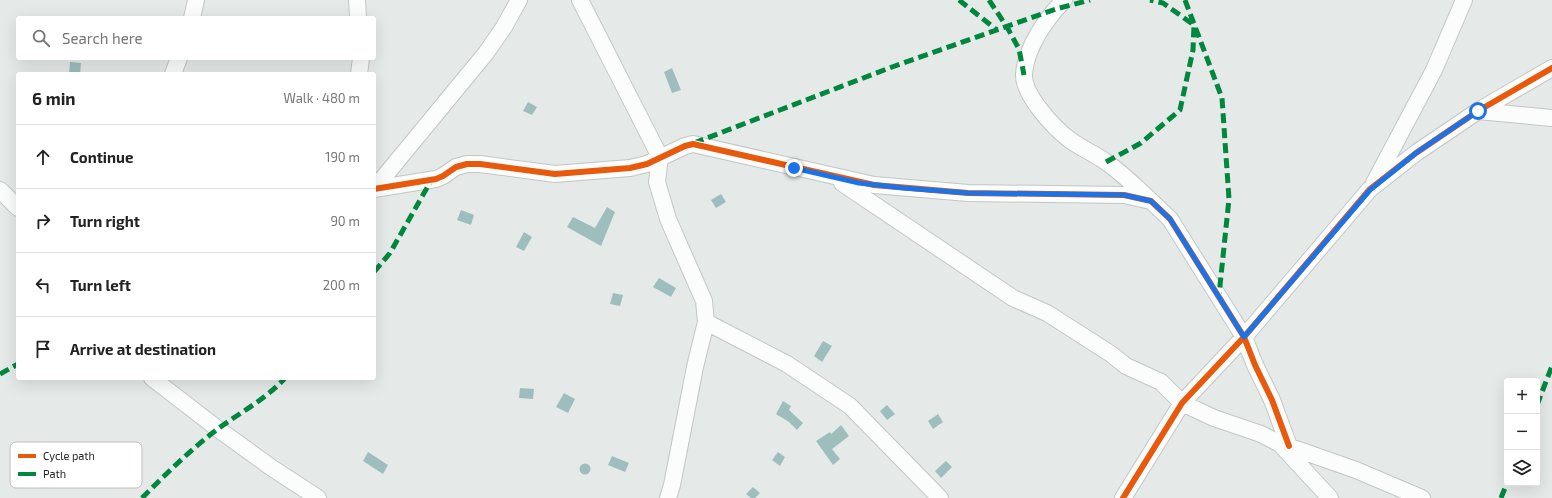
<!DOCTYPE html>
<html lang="en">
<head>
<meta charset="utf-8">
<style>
  body { margin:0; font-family:"Exo 2",sans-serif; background:#f2f2f2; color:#222 }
  .controls { position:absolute; right:12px; bottom:12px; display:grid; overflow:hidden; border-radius:4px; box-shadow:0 4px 16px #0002 }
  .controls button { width:36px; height:36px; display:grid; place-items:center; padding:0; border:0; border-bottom:1px solid #e0e0e0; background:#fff; color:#222; font:20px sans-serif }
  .stop { position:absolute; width:12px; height:12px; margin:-9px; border:3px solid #1a73e8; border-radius:50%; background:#fff }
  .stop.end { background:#1a73e8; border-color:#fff; box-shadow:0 1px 4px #0008 }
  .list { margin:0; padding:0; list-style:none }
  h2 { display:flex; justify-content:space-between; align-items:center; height:52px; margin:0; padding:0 16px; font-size:17px }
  h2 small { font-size:13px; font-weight:400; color:#767676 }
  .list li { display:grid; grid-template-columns:26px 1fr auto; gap:12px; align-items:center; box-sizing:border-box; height:64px; padding:0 16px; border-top:1px solid #e0e0e0 }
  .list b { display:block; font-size:15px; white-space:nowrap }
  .list em { font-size:13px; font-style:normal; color:#767676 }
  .icon { flex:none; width:22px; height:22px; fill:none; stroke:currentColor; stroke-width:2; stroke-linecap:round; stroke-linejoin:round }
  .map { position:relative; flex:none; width:1552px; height:498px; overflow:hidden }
  .search { position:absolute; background:#fff; box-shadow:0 4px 16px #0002; left:16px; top:16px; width:360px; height:44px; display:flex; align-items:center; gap:10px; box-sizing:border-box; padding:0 14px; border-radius:4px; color:#767676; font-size:15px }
  .panel { position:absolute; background:#fff; box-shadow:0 4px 16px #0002; left:16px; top:72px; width:360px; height:308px; border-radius:4px }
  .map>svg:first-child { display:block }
</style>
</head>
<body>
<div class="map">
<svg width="1552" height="498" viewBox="0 0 1552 498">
  <rect width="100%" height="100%" fill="#e5eae8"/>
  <path fill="#9ebebe" d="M70 62 81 63 80 74H69Z
    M672 68 681 90 672 93 664 72Z
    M528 102 537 107 532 115 523 111Z
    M721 194 726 202 716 208 711 200Z
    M607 207 615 212 601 246 567 227 573 217 595 228Z
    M461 210 474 215 471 225 457 220Z
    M524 232 532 237 524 251 516 247Z
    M659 278 676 288 671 297 653 287Z
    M613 293 623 295 620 306 610 304Z
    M823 341 832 346 822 362 814 356Z
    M520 388 534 389 533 399 519 398Z
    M564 393 575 399 568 413 556 407Z
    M783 401 791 406 789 410 803 423 797 430 789 422 776 414Z
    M887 405 895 414 887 420 880 411Z
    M938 414 943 422 933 429 928 421Z
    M841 425 849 436 832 449 840 459 833 465 816 441 830 432 831 434Z
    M368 452 388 465 383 474 363 461Z
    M778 452 785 457 780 466 772 460Z
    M612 456 629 463 625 472 608 465Z
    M946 461 952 467 941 478 935 471Z
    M579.5 469a5.5 5.5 0 1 1 11 0a5.5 5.5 0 1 1-11 0Z
    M753 487 760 493 755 498H751L746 494Z"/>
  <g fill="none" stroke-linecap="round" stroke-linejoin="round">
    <g stroke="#c2c6c5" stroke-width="18">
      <path id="minor" d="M357 0 358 18
        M580 0 660 157 657 182 668 219 704 301 706 322 695 367 672 485 668 498
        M1064 0C1046 19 1026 47 1024 74 1023 95 1054 128 1070 140 1081 148 1095 154 1106 162 1122 173 1136 187 1150 200
        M192 18 196 0
        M173 74 179 58
        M359 74 361 58
        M1478 111 1552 118
        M842 183 1013 298 1047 313 1111 354 1126 366 1161 382 1182 403 1214 418 1261 434 1280 444 1330 498
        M1374 183 1434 70 1464 0
        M374 189 436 179 443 176 456 167 467 164H480L555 174 630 168 647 164 685 146 693 144 874 185 968 193 1124 195 1151 201 1170 219 1244 337 1255 365 1272 400 1289 446
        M374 189 486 53 504 27 519 0
        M0 190 18 208
        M706 322 787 364 850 406 940 498
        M152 378 218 429 272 468 318 498
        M1282 444 1356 470 1422 498
        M1123 498 1182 403 1244 337 1370 189 1416 153 1478 111 1552 68"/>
    </g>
    <use href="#minor" stroke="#fbfcfc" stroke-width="16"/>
    <path stroke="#00873e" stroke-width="5" stroke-dasharray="10 5" stroke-linecap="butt" d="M959 0 997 30
      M989 0 1007 27 1019 49 1024 75
      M1185 0 1222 98 1229 199 1219 295
      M694 143 892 67 1056 9 1090 0
      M1106 162 1141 143 1180 110 1193 50 1194 25 1163 3 1150 0
      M374 272 390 253 432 179
      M0 374 18 364
      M1537 405 1552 366
      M142 498C166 474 191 449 219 428 241 412 266 399 285 378
      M1501 498 1507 483"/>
    <g stroke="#fff" stroke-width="8">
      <path id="cycleway" d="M374 189 436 179 443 176 456 167 467 164H480L555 174 630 168 647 164 685 146 693 144 874 185 968 193 1124 195 1151 201 1170 219 1244 337 1255 365 1272 400 1289 446
        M1123 498 1182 403 1244 337 1370 189 1416 153 1478 111 1552 68"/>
    </g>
    <use href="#cycleway" stroke="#e8590c" stroke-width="6"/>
  </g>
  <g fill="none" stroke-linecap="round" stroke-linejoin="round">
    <path stroke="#1a73e8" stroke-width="5" d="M794 168 859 183 904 188 968 193 1124 195 1151 201 1170 219 1244 337 1370 190 1416 153 1478 111"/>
  </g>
  <rect x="10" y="442" width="132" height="46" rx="6" fill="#fff" stroke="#bdbebe" stroke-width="1"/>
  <rect x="18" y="454" width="18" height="4" fill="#e8590c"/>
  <rect x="18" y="472" width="18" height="4" fill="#00873e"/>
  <g font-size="11" fill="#242826">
    <text x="43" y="460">Cycle path</text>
    <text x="43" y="478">Path</text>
  </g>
</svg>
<div class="controls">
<button>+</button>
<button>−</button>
<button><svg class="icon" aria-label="layers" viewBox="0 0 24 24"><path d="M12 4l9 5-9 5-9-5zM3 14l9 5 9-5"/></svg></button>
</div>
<div class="stop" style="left:1478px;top:111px"></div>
<div class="stop end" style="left:794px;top:168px"></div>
<div class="search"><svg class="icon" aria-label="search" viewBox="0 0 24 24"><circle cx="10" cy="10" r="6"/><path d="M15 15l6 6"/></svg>Search here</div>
<section class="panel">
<h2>6 min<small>Walk · 480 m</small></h2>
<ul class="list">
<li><svg class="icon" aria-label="ahead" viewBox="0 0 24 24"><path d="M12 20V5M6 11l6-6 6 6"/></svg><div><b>Continue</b></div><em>190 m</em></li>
<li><svg class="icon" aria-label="right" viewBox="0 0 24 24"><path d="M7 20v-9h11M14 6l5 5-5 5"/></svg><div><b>Turn right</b></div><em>90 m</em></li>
<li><svg class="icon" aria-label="left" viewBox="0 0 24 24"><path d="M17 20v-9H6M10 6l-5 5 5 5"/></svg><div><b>Turn left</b></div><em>200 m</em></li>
<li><svg class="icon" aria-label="arrive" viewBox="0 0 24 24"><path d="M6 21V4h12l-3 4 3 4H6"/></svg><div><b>Arrive at destination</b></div></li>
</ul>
</section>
</div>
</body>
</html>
